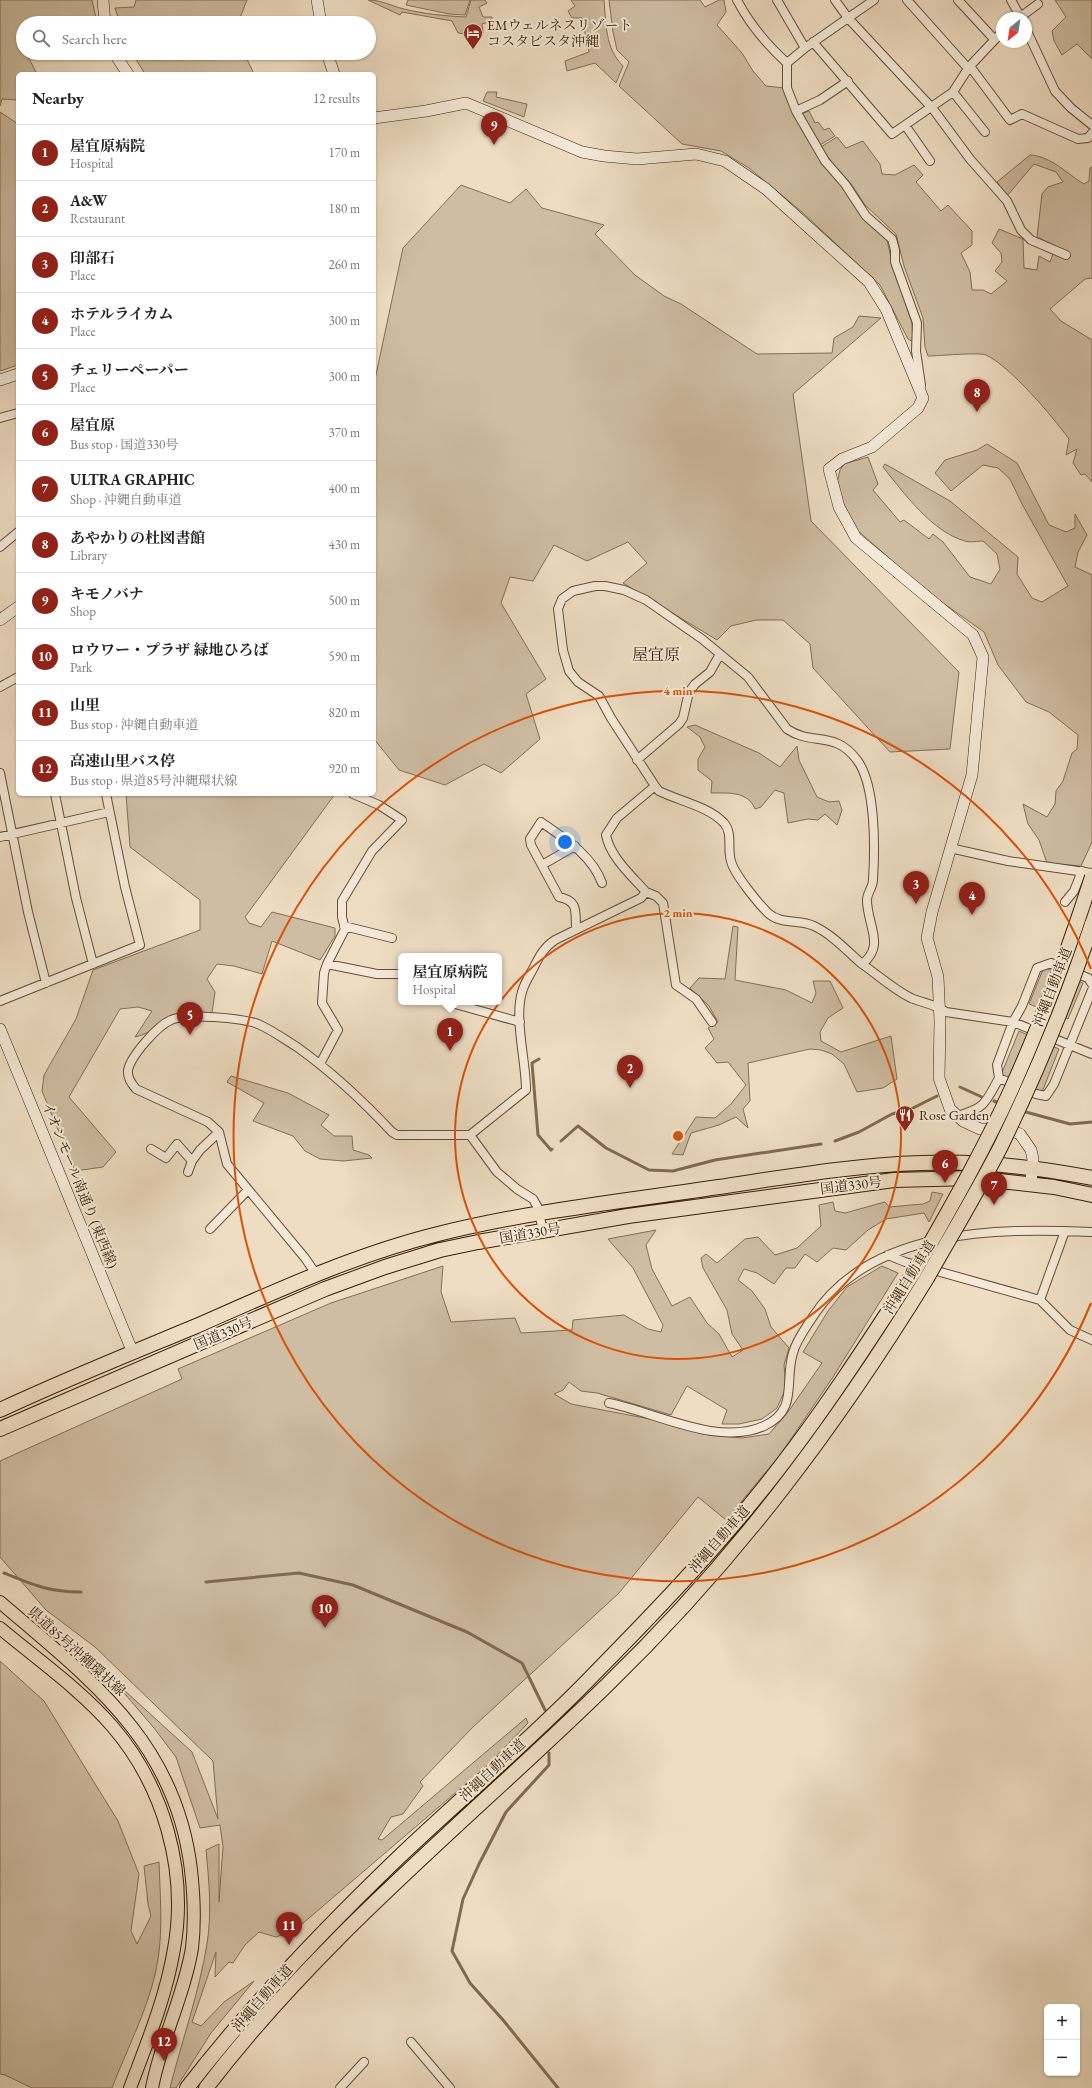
<!DOCTYPE html>
<html lang="en">
<head>
<meta charset="utf-8">
<style>
  body { margin:0; font-family:"EB Garamond","Noto Serif JP",serif; background:#f6f6f6; color:#222 }
  .controls { position:absolute; right:12px; bottom:12px; display:grid; overflow:hidden; border-radius:6px; box-shadow:0 1px 3px #0004 }
  .controls button { width:36px; height:36px; display:grid; place-items:center; padding:0; border:0; border-bottom:1px solid #e0e0e0; background:#fff; color:#222; font:20px sans-serif }
  .compass { position:absolute; left:996px; top:12px; width:36px; height:36px; border-radius:50%; background:#fff; box-shadow:0 1px 3px #0004; rotate:210deg }
  .you { position:absolute; left:565px; top:842px; width:14px; height:14px; margin:-10px; border:3px solid #fff; border-radius:50%; background:#1a73e8; box-shadow:0 0 0 6px #1a73e833 }
  .badge { display:grid; place-items:center; width:26px; height:26px; border-radius:50%; background:#8f2418; color:#fff; font-size:13px; font-weight:700 }
  .pin { position:absolute; translate:-50% -33px; filter:drop-shadow(0 1px 2px #0008) }
  .pin::after { content:''; position:absolute; top:21px; width:14px; height:12px; background:inherit; clip-path:polygon(0 0,100% 0,50% 100%) }
  .popup { position:absolute; left:398px; top:953px; width:104px; height:52px; box-sizing:border-box; display:grid; place-content:center; border-radius:6px; background:#fff; filter:drop-shadow(0 1px 3px #0005); font-size:13px; white-space:nowrap; color:#767676 }
  .popup b { font-size:15px; color:#222 }
  .popup::after { content:''; position:absolute; left:50%; top:100%; margin-left:-8px; border:8px solid transparent; border-top-color:#fff }
  .list { margin:0; padding:0; list-style:none }
  h2 { display:flex; justify-content:space-between; align-items:center; height:52px; margin:0; padding:0 16px; font-size:17px }
  h2 small { font-size:13px; font-weight:400; color:#767676 }
  .list li { display:grid; grid-template-columns:26px 1fr auto; gap:12px; align-items:center; box-sizing:border-box; height:56px; padding:0 16px; border-top:1px solid #e0e0e0 }
  .list b { display:block; font-size:15px; white-space:nowrap }
  .list p { margin:0; font-size:13px; white-space:nowrap; color:#767676 }
  .list em { font-size:13px; font-style:normal; color:#767676 }
  .icon { flex:none; width:22px; height:22px; fill:none; stroke:currentColor; stroke-width:2; stroke-linecap:round; stroke-linejoin:round }
  .map { position:relative; flex:none; width:1092px; height:2088px; overflow:hidden }
  .search { position:absolute; background:#fff; box-shadow:0 1px 3px #0004; left:16px; top:16px; width:360px; height:44px; display:flex; align-items:center; gap:10px; box-sizing:border-box; padding:0 14px; border-radius:22px; color:#767676; font-size:15px }
  .panel { position:absolute; background:#fff; box-shadow:0 1px 3px #0004; left:16px; top:72px; width:360px; height:724px; border-radius:6px }
  .map>svg:first-child { display:block }
</style>
</head>
<body>
<div class="map">
<svg width="1092" height="2088" viewBox="0 0 1092 2088">
  <rect width="100%" height="100%" fill="#eeddc3"/>
  <filter id="stains"><feTurbulence type="fractalNoise" baseFrequency=".005" numOctaves="4"/><feColorMatrix values="0 0 0 0 .2 0 0 0 0 .09 0 0 0 0 .02 0 0 0 .5 -.17"/></filter>
  <radialGradient id="worn" r=".72"><stop offset=".6" stop-color="#630" stop-opacity="0"/><stop offset="1" stop-color="#630" stop-opacity=".3"/></radialGradient>
  <path fill="#cfbda3" stroke="#846e54" d="M0 0H92L97 23H23V53H26L37 74H18V100L2 99 0 106Z
    M136 0H247L238 23H120L115 8 134 7Z
    M368 0C382 0 391 6 404 9 425 14 445 16 466 17L471 0H485L487 3 479 7 483 17H492V21L482 24 483 33 472 35 458 33 452 21 402 12 400 15Z
    M408 0H470L465 15 449 14 406 5Z
    M571 0H604C606 24 605 48 623 66L616 83 595 63 567 71 565 61 589 52 582 18H572L568 11 575 6Z
    M609 0H700L705 7 719 0H724L726 12 717 25 742 53 753 71 766 86 784 88 793 112 887 240 892 263 912 323 913 342 908 339 880 285 802 212 749 168 721 151 682 144 619 86 629 62 617 50 613 32Z
    M1055 0H1092V59L1077 44 1062 55 1054 41 1052 31 1066 17Z
    M132 53H244L254 74H145Z
    M487 92H497L496 97 527 104 524 117 483 101Z
    M809 111 815 123 818 122 824 130 829 128 835 136 820 145 801 114Z
    M0 112 18 124V365L0 371Z
    M837 137 846 148 863 141 880 164 882 174 895 175 914 165 923 175 916 182 941 211 948 205 972 231V245L961 253 970 272 972 290H983L991 294 1007 281 995 271 1002 262 1001 253 992 243 999 229 1023 239 1024 268 1037 270 1039 256 1050 262 1056 246 1037 237 1042 194 1048 187 1063 182 1056 172 1034 164 1007 196 997 182 1030 155C1051 156 1067 174 1084 184L1089 181 1090 168 1092 167V278L1085 279 1050 309 1061 321 1092 340V482L1085 474 1081 475 1073 463 1077 449 1066 455 1069 439C1053 417 1010 366 986 355 979 352 938 356 928 356L925 347 923 318 904 266 896 234 865 205 852 185 833 164 821 147Z
    M461 185 510 203 526 189 542 208 604 225 595 234 635 275 664 296 681 304 757 354 832 353 834 338 853 327 859 316 881 318 793 394 811 521 959 672 950 749 890 752 813 668 810 644 783 620H756L731 626 717 640 623 583 647 563 628 542 587 561 554 545 533 581 510 577 501 603 546 679 526 694 540 739 501 773 484 764 445 785 399 770 374 739V384L403 248Z
    M987 444 1017 463 1049 525 1066 532 1075 528V514L1087 535 1078 552 1075 567 1092 575V842L1081 866 1047 863 1039 840 1028 824 1023 804 1047 817 1055 804 1056 791 1063 781 1072 753 1077 749 1078 735 1049 712 1026 702 998 665 984 632 929 593 857 530 840 500 837 483 840 470 844 464 868 457 878 484 873 490 900 522 904 520 929 539 933 534 943 542 970 577 991 584 1000 569 997 554 983 541C978 541 970 543 965 541 932 532 903 492 883 467L885 464 950 501 1018 557 1017 574 1032 598 1042 602 1068 586 1022 504 1010 479 998 468 983 465 951 491 935 473 945 460 977 450Z
    M695 725 759 753 780 767 797 746 799 760 817 797 829 802 839 801 842 810 837 825 825 814 818 820 808 819 788 823 784 793 775 790 761 807 755 809C748 791 728 793 711 793L712 781 698 770V759L705 747 700 737 687 727Z
    M126 794H335L245 917 249 923 261 927 272 912 335 928V936L320 960 272 941 262 974 234 966 217 964 207 979 215 992 212 1013C202 1013 189 1011 180 1014 163 1019 152 1034 135 1037L152 1011 138 1007 120 1009 69 1097 116 1152 103 1167 75 1171 42 1091 44 1075 76 1019 93 970 200 930V900L130 847Z
    M733 926 738 927 735 980 786 990 812 1003 816 993 813 981H830L843 1008 828 1018 820 1032 821 1041 841 1052 891 1036 897 1079 883 1088 857 1092 844 1064 832 1054 821 1050 810 1049 748 1063 750 1101 743 1109 748 1128 736 1117 719 1125 691 1133 683 1155 672 1154 696 1117 715 1118 731 1104 746 1085 728 1062 717 1063 705 1048 714 1039 708 1028 718 1022 709 1006 690 988 699 978 725 979Z
    M1044 967 1083 983 1068 1019 1029 1004Z
    M1019 1031 1059 1049 1042 1092 1001 1075Z
    M231 1076 288 1093 329 1115 321 1125 334 1136H352L353 1150 369 1155 372 1158 343 1161 320 1159 305 1151 293 1136 253 1121 264 1103 227 1082Z
    M932 1192 943 1194 929 1222 924 1213 886 1219 868 1230 846 1250 833 1248 817 1262 805 1254 795 1268H786L774 1284 757 1273 744 1269 738 1280 752 1291 765 1309 771 1327 789 1348 784 1365 786 1388 777 1408 762 1419 739 1424H722L727 1410 687 1386 671 1415 597 1393 581 1391 569 1382 563 1390 554 1394 571 1404 650 1419 702 1434 742 1438 769 1434 788 1412 822 1363 803 1352 828 1311 847 1287 882 1266 898 1273 833 1377 780 1455 726 1520 698 1497 619 1593 473 1727 420 1782 423 1786 403 1814 391 1817 378 1839 382 1840 526 1718 528 1723 488 1765 295 1930 276 1937 259 1932 245 1945 233 1963 229 1962 215 1977 216 1952 192 2022 201 2026 224 2002 254 1981 211 2033 176 2088H170C182 2040 199 1993 207 1944 212 1913 209 1881 206 1850L219 1844V1902L223 1847 220 1825 200 1828 176 1757 154 1728 113 1680 192 1752 218 1819 213 1761 95 1647 46 1610 0 1557V1461L182 1379 178 1369 331 1303 443 1266 441 1292 451 1322 515 1318 521 1333 572 1330 573 1320 624 1315 648 1329 661 1332 663 1325 633 1268 608 1239 656 1230 646 1245 652 1269 672 1306 690 1297 707 1323 719 1334 732 1357 743 1350 732 1334 727 1310 703 1268 701 1258 706 1254 717 1263 745 1239 758 1237 775 1255 797 1248 821 1226 819 1205 833 1202 835 1211 845 1213 885 1202 889 1207 923 1204 930 1201Z
    M0 1661 44 1701 118 1821 139 1874 131 1931 137 1944 151 1916 148 1904 144 1866 159 1862C160 1894 163 1928 158 1959 151 2004 128 2046 112 2088H32L5 2075 0 2074Z"/>
  <g fill="none" stroke-linecap="round" stroke-linejoin="round">
    <path stroke="#816a50" stroke-width="3" d="M539 1059 532 1063 538 1135 551 1150 552 1149
      M960 1087 984 1098
      M994 1101 1001 1104
      M1022 1111 1070 1124 1092 1122
      M561 1141 578 1126 606 1148 649 1170 673 1171 715 1160 821 1144
      M835 1141 859 1132 892 1114 911 1109 937 1096
      M4 1573C33 1585 49 1592 81 1592
      M206 1582 299 1573 353 1585 467 1632 522 1663 545 1710
      M549 1753V1765L506 1812 479 1864 463 1899 452 1951 470 1983 503 2020 558 2088"/>
    <g stroke="#674e34" stroke-width="10">
      <path id="street" d="M737 0C750 25 766 44 787 63
        M777 0 805 48
        M835 0 848 18 933 109 970 159 1007 201 1021 230 1031 240 1066 255
        M874 0 805 48 787 63V88L796 111 825 161 845 184 866 216 892 239 895 250V262L917 323 916 351 921 385
        M907 0 965 65 972 69 1010 120 1022 114 1078 139 1088 138 1092 133
        M958 0 994 39
        M1011 0 1021 18
        M1019 18 1038 4
        M1026 29 1055 91 1071 108 1092 125
        M813 42 892 134 953 92 969 67 1002 32
        M953 92 985 132
        M796 111 820 100 848 81
        M905 125 930 161
        M0 418 18 413
        M0 547 18 532
        M0 687 18 677
        M637 760 679 724 683 718 689 692 695 684 710 672 720 654
        M0 773 28 912 46 983
        M655 786 659 791C679 801 708 806 724 823 733 833 727 849 731 861 734 874 758 903 768 913 781 925 799 919 814 926 833 935 847 951 862 964
        M55 794 76 898 93 964
        M0 837 109 812
        M950 848 1008 861 1092 873
        M542 865 575 846
        M646 892 656 896 663 903 676 985 696 999 712 1022
        M1065 902 1074 891 1082 871
        M344 926 392 938
        M576 928C575 912 579 901 559 897L531 845 530 839 541 822C564 838 592 855 602 883
        M327 964 345 929 342 917V901L372 851 402 820 379 805 353 794
        M0 1001 140 945 125 887 106 794
        M448 1002 520 1022
        M320 1064 338 1030 322 1003 324 973 327 964 377 974H401
        M999 1078 997 1065 1013 1022 1022 1006 1037 968 1051 963 1088 978 1092 984
        M957 1116C985 1108 985 1104 999 1078L1036 1094 1046 1096 1054 1084 1092 990
        M470 1135 497 1172 517 1189 533 1199 537 1206 543 1230
        M151 1149 166 1158 177 1144 192 1161 200 1150 219 1132
        M188 1172 192 1161
        M210 1229 248 1190
        M1065 1231 1040 1300 1070 1330 1092 1340
        M888 1255 905 1262 1040 1300
        M316 1274 305 1258 227 1164 219 1132 208 1122 136 1089C132 1084 127 1078 128 1070 131 1056 157 1026 171 1020 186 1013 241 1018 258 1024 272 1030 284 1039 297 1047 332 1072 362 1100 392 1132L397 1135H470L526 1090C526 1061 514 1019 522 992 524 984 529 976 533 969 539 957 543 948 555 940L641 898 646 892C632 876 610 857 606 835L617 818 655 786 611 718 599 696 578 682 569 671 563 650 558 609 562 599 573 591 595 586H605L624 590 646 600 702 639 748 677 787 729C812 746 835 730 857 760 876 785 875 849 873 880 873 887 867 893 867 900 867 925 886 946 862 964 878 975 893 989 911 998 923 1003 935 1004 946 1012L1013 1022 1092 1054
        M609 1403C655 1412 718 1447 764 1426 799 1410 784 1381 793 1353 796 1341 805 1329 812 1318 870 1228 996 1228 1092 1232
        M411 2042 450 2088
        M340 2088 364 2062"/>
    </g>
    <g stroke="#3a1f04" stroke-width="12">
      <path id="secondary" d="M103 0 105 23
        M317 0 321 23
        M114 53 128 74
        M327 53 334 74
        M374 118 426 111 466 103 582 152 604 156 637 159 696 154 725 161 766 189 869 282 886 309 923 398 918 408 872 447 842 459 829 469 839 507 856 538 973 635 983 657 972 775 932 912 927 938 938 977 940 1021 939 1078 950 1109 963 1121 980 1129H1007L1020 1134 1031 1150 1033 1159 1031 1183
        M0 380 18 374
        M0 620 18 607
        M0 1029 133 1353"/>
    </g>
    <g stroke="#3a1f04" stroke-width="14">
      <path id="primary" d="M0 1602C91 1680 176 1742 191 1870 194 1896 195 1923 192 1948 184 1996 161 2040 152 2088
        M0 1628C37 1659 81 1690 112 1726 164 1786 188 1871 174 1949 166 1997 147 2043 130 2088"/>
    </g>
    <g stroke="#3a1f04" stroke-width="16">
      <path id="highway" d="M0 1410C64 1380 129 1354 194 1327 274 1292 353 1255 438 1234 530 1211 625 1201 719 1187 786 1177 854 1165 922 1163 979 1161 1036 1167 1092 1178
        M0 1429 325 1289 385 1267 440 1250 478 1242 628 1216 894 1180 973 1178 1054 1187 1092 1195
        M187 2088C251 2005 323 1930 399 1857 464 1795 534 1737 596 1672 660 1607 724 1540 780 1467 828 1405 871 1338 914 1272
        M206 2088C321 1937 472 1817 607 1685 735 1561 834 1429 927 1278"/>
    </g>
    <use href="#street" stroke="#f4e9d8" stroke-width="8"/>
    <use href="#secondary" stroke="#f4e9d8" stroke-width="11"/>
    <use href="#primary" stroke="#eeddc3" stroke-width="12"/>
    <use href="#highway" stroke="#eeddc3" stroke-width="14"/>
    <g stroke="#3a1f04" stroke-width="16" stroke-linecap="butt">
      <path id="highway-bridge" d="M914 1272C948 1212 983 1152 1011 1090 1042 1021 1069 949 1092 877
        M927 1278C952 1234 978 1191 1001 1146 1036 1074 1067 1000 1092 924"/>
    </g>
    <use href="#highway-bridge" stroke="#eeddc3" stroke-width="14"/>
  </g>
  <g fill="none" stroke="#d7530b" stroke-width="2">
    <circle cx="678" cy="1136" r="223"/>
    <path d="M1091 1303A445 445 0 1 1 1091 969"/>
  </g>
  <defs>
    <g id="hotel-pin" transform="scale(1)"><path d="M0 17L-7.5 6A9.5 9.5 0 1 1 7.5 6Z" fill="#8f2418" stroke="#f4e9d8"/><path d="M-6-4.5h1.5V1H6V5H4.5V3h-9V5H-6ZM-4 0a1.8 1.8 0 1 1 3.6 0ZM.5 0V-2.5h3Q6-2.5 6 0Z" fill="#fff"/></g>
    <g id="restaurant-pin" transform="scale(1)"><path d="M0 17L-7.5 6A9.5 9.5 0 1 1 7.5 6Z" fill="#8f2418" stroke="#f4e9d8"/><path d="M-5-6h1v4h1v-4h1v4h1v-4h1v5L-1.5 .5V6h-2V.5L-5-1ZM5-6V6H3V1.5H1.5Q1.5-4 5-6Z" fill="#fff"/></g>
  </defs>
  <g fill-rule="evenodd">
    <use href="#hotel-pin" x="473" y="33"/>
    <use href="#restaurant-pin" x="905" y="1115"/>
  </g>
  <g text-anchor="middle" dominant-baseline="central" stroke-width="4" stroke-linejoin="round" paint-order="stroke">
    <g font-size="14" fill="#3a1f04" stroke="#f4e9d8" text-anchor="start">
      <text x="487" y="25">EMウェルネスリゾート<tspan x="487" dy="16">コスタビスタ沖縄</tspan></text>
      <text x="919" y="1115">Rose Garden</text>
    </g>
    <g font-size="14" fill="#3a1f04" stroke="#f4e9d8">
      <text transform="translate(1052 987) rotate(-69)">沖縄自動車道</text>
      <text transform="translate(80 1185) rotate(68)">イオンモール南通り (東西線)</text>
      <text transform="translate(851 1185) rotate(-7)">国道330号</text>
      <text transform="translate(530 1233) rotate(-10)">国道330号</text>
      <text transform="translate(909 1277) rotate(-58)">沖縄自動車道</text>
      <text transform="translate(223 1333) rotate(-23)">国道330号</text>
      <text transform="translate(719 1539) rotate(-49)">沖縄自動車道</text>
      <text transform="translate(77 1651) rotate(42)">県道85号沖縄環状線</text>
      <text transform="translate(492 1770) rotate(-43)">沖縄自動車道</text>
      <text transform="translate(262 1998) rotate(-49)">沖縄自動車道</text>
    </g>
    <g font-size="16" fill="#3a1f04" stroke="#f4e9d8">
      <text x="656" y="654">屋宜原</text>
    </g>
  </g>
  <circle cx="678" cy="1136" r="6" fill="#d7530b" stroke="#f4e9d8" stroke-width="2"/>
  <g font-size="12" text-anchor="middle" font-weight="bold" fill="#d7530b" stroke="#f4e9d8" stroke-width="4" stroke-linejoin="round" paint-order="stroke">
    <text x="678" y="695">4 min</text>
    <text x="678" y="917">2 min</text>
  </g>
  <rect width="100%" height="100%" filter="url(#stains)"/>
  <rect width="100%" height="100%" fill="url(#worn)"/>
</svg>
<div class="controls">
<button>+</button>
<button>−</button>
</div>
<svg class="compass" viewBox="-18 -18 36 36"><path d="M0-13l5 13h-10z" fill="#e53935"/><path d="M0 13l5-13h-10z" fill="#767676"/></svg>
<div class="you"></div>
<div class="pin badge" style="left:450px;top:1051px">1</div>
<div class="popup"><b>屋宜原病院</b>Hospital</div>
<div class="pin badge" style="left:630px;top:1088px">2</div>
<div class="pin badge" style="left:916px;top:904px">3</div>
<div class="pin badge" style="left:972px;top:915px">4</div>
<div class="pin badge" style="left:190px;top:1035px">5</div>
<div class="pin badge" style="left:945px;top:1183px">6</div>
<div class="pin badge" style="left:994px;top:1205px">7</div>
<div class="pin badge" style="left:977px;top:412px">8</div>
<div class="pin badge" style="left:494px;top:145px">9</div>
<div class="pin badge" style="left:325px;top:1628px">10</div>
<div class="pin badge" style="left:289px;top:1945px">11</div>
<div class="pin badge" style="left:164px;top:2061px">12</div>
<div class="search"><svg class="icon" aria-label="search" viewBox="0 0 24 24"><circle cx="10" cy="10" r="6"/><path d="M15 15l6 6"/></svg>Search here</div>
<section class="panel">
<h2>Nearby<small>12 results</small></h2>
<ul class="list">
<li><span class="badge">1</span><div><b>屋宜原病院</b><p>Hospital</p></div><em>170 m</em></li>
<li><span class="badge">2</span><div><b>A&amp;W</b><p>Restaurant</p></div><em>180 m</em></li>
<li><span class="badge">3</span><div><b>印部石</b><p>Place</p></div><em>260 m</em></li>
<li><span class="badge">4</span><div><b>ホテルライカム</b><p>Place</p></div><em>300 m</em></li>
<li><span class="badge">5</span><div><b>チェリーペーパー</b><p>Place</p></div><em>300 m</em></li>
<li><span class="badge">6</span><div><b>屋宜原</b><p>Bus stop · 国道330号</p></div><em>370 m</em></li>
<li><span class="badge">7</span><div><b>ULTRA GRAPHIC</b><p>Shop · 沖縄自動車道</p></div><em>400 m</em></li>
<li><span class="badge">8</span><div><b>あやかりの杜図書館</b><p>Library</p></div><em>430 m</em></li>
<li><span class="badge">9</span><div><b>キモノバナ</b><p>Shop</p></div><em>500 m</em></li>
<li><span class="badge">10</span><div><b>ロウワー・プラザ 緑地ひろば</b><p>Park</p></div><em>590 m</em></li>
<li><span class="badge">11</span><div><b>山里</b><p>Bus stop · 沖縄自動車道</p></div><em>820 m</em></li>
<li><span class="badge">12</span><div><b>高速山里バス停</b><p>Bus stop · 県道85号沖縄環状線</p></div><em>920 m</em></li>
</ul>
</section>
</div>
</body>
</html>
